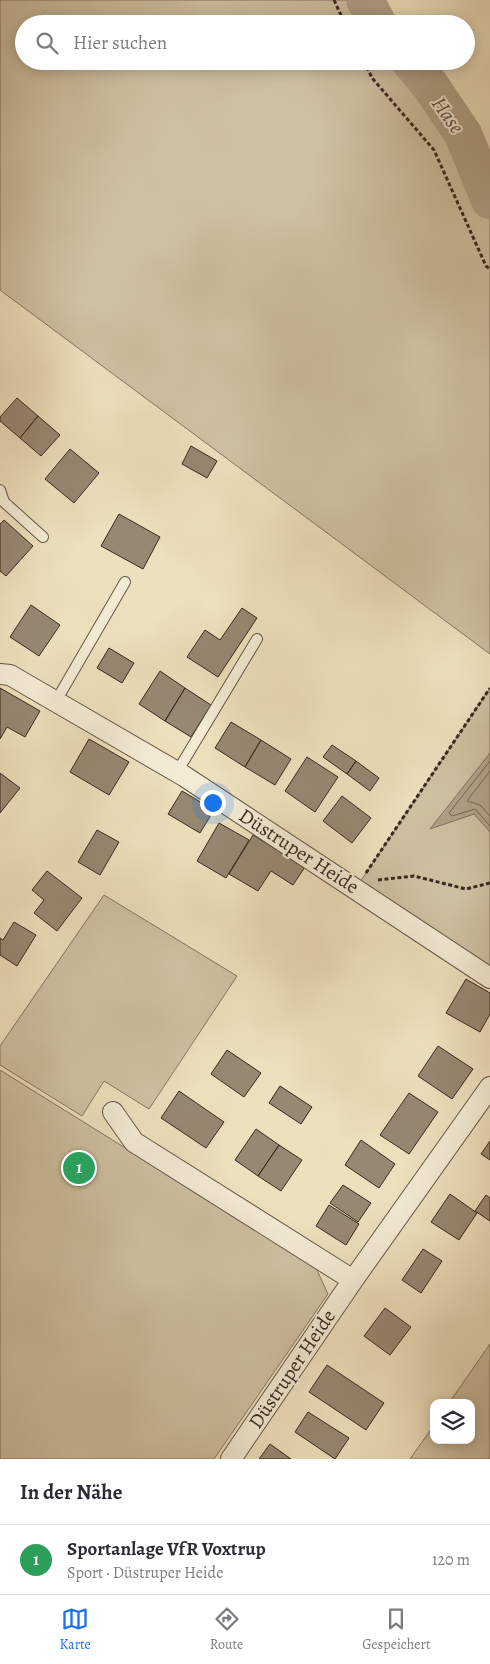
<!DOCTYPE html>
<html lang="de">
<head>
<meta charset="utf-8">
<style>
  body { margin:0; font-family:Alegreya,serif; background:#f7f7f7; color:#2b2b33 }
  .controls { position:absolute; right:15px; bottom:15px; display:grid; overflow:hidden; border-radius:10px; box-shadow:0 2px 12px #0003 }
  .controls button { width:45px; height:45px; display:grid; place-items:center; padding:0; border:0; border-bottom:1px solid #e1e1e2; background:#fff; color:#2b2b33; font:25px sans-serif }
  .you { position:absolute; left:212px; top:802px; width:18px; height:18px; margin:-12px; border:4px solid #fff; border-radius:50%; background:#1a73e8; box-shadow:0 0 0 8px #1a73e833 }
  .badge { display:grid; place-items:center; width:32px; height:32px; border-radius:50%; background:#1a73e8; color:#fff; font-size:16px; font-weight:700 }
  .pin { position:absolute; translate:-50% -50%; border:2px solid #fff; box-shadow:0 1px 5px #0006 }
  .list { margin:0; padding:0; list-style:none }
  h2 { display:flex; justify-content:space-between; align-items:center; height:65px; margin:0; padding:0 20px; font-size:21px }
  h2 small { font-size:16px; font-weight:400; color:#7c7c81 }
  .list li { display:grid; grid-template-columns:32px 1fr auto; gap:15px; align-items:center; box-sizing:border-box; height:70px; padding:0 20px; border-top:1px solid #e1e1e2 }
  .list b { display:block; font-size:19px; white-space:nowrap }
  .list p { margin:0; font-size:16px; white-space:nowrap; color:#7c7c81 }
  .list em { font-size:16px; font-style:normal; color:#7c7c81 }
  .icon { flex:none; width:28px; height:28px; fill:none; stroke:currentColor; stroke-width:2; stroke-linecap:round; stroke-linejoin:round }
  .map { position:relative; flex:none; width:490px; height:1459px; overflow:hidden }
  .search { position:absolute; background:#fff; box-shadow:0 2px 12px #0003; left:15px; right:15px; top:15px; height:55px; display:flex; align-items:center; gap:12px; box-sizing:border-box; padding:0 18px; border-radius:28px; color:#7c7c81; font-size:19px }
  .sheet { height:135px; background:#fff }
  nav { display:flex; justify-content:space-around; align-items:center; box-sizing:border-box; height:70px; border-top:1px solid #e1e1e2; background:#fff; font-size:14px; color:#7c7c81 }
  nav a { display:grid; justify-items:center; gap:2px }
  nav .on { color:#1a73e8 }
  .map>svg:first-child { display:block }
</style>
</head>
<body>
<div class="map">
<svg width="490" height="1459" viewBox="0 0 490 1459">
  <rect width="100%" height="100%" fill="#ede0bd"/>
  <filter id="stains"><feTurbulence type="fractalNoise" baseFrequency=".004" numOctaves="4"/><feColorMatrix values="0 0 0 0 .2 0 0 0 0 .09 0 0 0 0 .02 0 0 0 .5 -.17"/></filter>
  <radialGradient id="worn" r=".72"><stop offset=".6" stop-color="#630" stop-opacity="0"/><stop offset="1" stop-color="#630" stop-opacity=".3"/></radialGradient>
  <path fill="#cec1a2" stroke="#847462" d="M0 0H365L378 24H24V61H410L430 85 463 134 490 200V654L0 290Z
    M490 688V978L356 888Z
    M104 895 237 976 149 1109 104 1081 82 1116 0 1065V1046Z
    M0 1070 315 1266 328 1294 214 1459H0Z
    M490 1344V1459H410L434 1425V1440H471V1403H449Z"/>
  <path fill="#b0a188" stroke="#80715f" d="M490 753V832L474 814 430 829Z"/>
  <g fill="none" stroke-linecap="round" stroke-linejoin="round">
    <path stroke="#746454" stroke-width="1" d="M490 761 449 813 452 816 475 809 490 826
      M490 771 467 801 480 805 490 816"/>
    <path stroke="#b0a188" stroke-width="38" d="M365 0 378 24
      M410 61 430 85 463 134 490 200"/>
  </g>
  <path fill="#978872" stroke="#392821" d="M17 398 38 416 20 438 0 421V417Z
    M38 416 60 435 41 456 20 438Z
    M191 446 217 461 207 478 182 464Z
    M70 449 99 473 74 503 45 479Z
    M119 514 160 537 143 569 101 546Z
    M4 520 33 546 6 576 0 571V524Z
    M31 605 60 625 39 656 10 637Z
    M242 608 257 618 218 677 187 657 205 630 220 640Z
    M109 648 134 663 122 683 97 668Z
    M160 671 185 688 165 721 139 704Z
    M0 688 40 711 25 737 7 727 0 739Z
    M185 688 211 705 191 737 165 721Z
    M231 722 261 740 245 767 215 748Z
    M89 739 129 762 109 795 70 772Z
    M261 740 291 759 275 785 245 767Z
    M332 745 356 761 347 774 323 757Z
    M307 757 338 777 315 812 285 791Z
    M356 761 379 778 370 791 347 774Z
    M0 773 20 788 0 813Z
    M182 791 214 810 200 833 168 814Z
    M342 796 371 818 352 843 323 821Z
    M219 823 249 840 226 878 197 861Z
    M97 830 119 842 100 875 78 862Z
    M253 835 305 867 293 885 271 871 258 891 229 874Z
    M47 871 82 898 57 931 34 913 44 900 32 890Z
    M14 922 36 935 17 966 0 955V938L3 940Z
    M466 979 490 993V1014L480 1032 446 1013Z
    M438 1046 473 1069 452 1099 418 1076Z
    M227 1050 261 1073 244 1097 211 1074Z
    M280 1086 312 1107 301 1124 269 1103Z
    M179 1091 224 1122 206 1148 161 1118Z
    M409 1093 438 1112 409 1154 380 1135Z
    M256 1129 279 1145 258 1176 235 1160Z
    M361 1140 395 1164 379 1188 345 1165Z
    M490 1141V1160L481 1154Z
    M279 1145 302 1160 281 1191 258 1176Z
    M343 1185 371 1203 358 1222 330 1203Z
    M450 1194 477 1213 459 1240 431 1222Z
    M486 1195 490 1198V1221L475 1211Z
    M329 1205 359 1224 346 1245 316 1226Z
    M423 1249 442 1261 421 1293 402 1280Z
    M385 1308 411 1327 390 1355 364 1336Z
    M327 1365 384 1403 366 1430 309 1392Z
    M308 1412 349 1438 335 1459 295 1432Z
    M270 1444 291 1459H259Z"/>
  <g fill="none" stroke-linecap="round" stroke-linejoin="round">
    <g stroke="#665648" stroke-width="12">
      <path id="service" d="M0 490 4 502 43 537
        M56 701 125 582
        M177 772 257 639"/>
    </g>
    <g stroke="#665648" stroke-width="22">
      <path id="minor" d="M0 674 10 675 184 776 490 978
        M113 1112 134 1142 353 1280
        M231 1459 353 1280 490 1087"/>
    </g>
    <path stroke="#392821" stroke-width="3" stroke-dasharray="4 2.5" stroke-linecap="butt" d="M334 0 345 24
      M364 61 372 78 434 150 486 266 490 269
      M366 873 490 688
      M378 880 414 876 466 889 490 883"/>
    <use href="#service" stroke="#f3ebd4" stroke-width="10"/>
    <use href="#minor" stroke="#f3ebd4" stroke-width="20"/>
  </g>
  <g text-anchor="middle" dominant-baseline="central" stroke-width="4" stroke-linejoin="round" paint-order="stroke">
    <g font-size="20" fill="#392821" stroke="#f3ebd4">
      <text transform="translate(299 851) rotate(33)">Düstruper Heide</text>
      <text transform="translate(292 1369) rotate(-56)">Düstruper Heide</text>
    </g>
    <g font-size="21" font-style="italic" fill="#5d4c40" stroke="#f3ebd4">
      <text transform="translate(448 115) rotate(55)">Hase</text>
    </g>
  </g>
  <rect width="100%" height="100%" filter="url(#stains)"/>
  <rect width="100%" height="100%" fill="url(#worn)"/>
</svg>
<div class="controls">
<button><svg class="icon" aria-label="layers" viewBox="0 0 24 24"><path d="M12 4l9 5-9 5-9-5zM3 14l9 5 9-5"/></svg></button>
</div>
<div class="you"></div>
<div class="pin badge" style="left:79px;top:1168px;background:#2e9e5b">1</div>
<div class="search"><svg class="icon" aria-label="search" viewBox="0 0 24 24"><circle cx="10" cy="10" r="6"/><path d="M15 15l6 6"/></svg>Hier suchen</div>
</div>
<section class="sheet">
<h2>In der Nähe<small></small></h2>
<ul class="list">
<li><span class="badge" style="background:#2e9e5b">1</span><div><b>Sportanlage VfR Voxtrup</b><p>Sport · Düstruper Heide</p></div><em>120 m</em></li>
</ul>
</section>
<nav>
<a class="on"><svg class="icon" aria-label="map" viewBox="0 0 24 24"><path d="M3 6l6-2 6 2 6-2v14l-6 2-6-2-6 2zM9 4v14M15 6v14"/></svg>Karte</a>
<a><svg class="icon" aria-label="directions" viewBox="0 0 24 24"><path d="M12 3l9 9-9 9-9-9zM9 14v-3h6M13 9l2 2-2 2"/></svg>Route</a>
<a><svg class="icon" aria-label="saved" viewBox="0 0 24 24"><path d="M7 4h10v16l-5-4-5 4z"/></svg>Gespeichert</a>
</nav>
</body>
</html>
